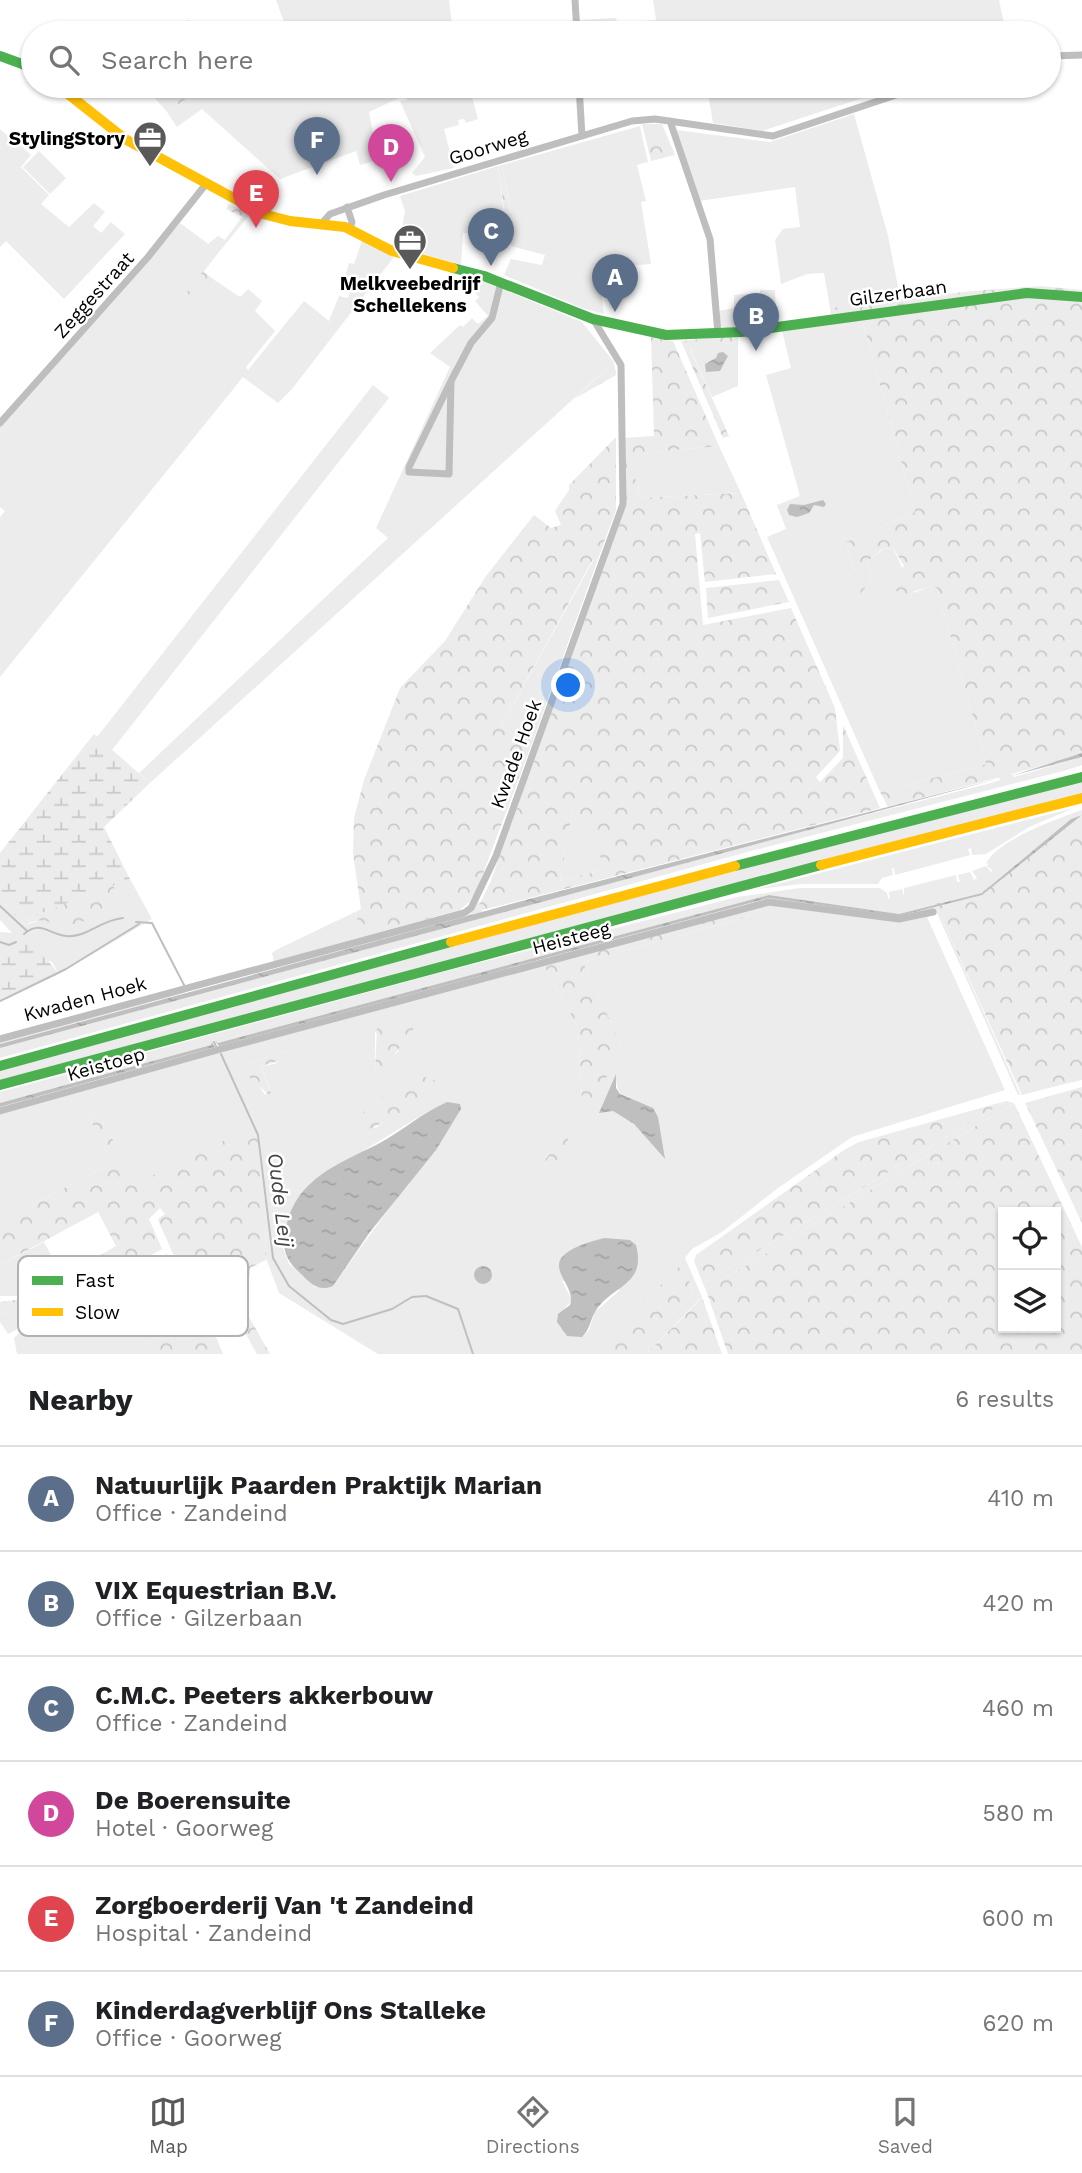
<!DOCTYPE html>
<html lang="en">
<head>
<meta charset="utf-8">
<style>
  body { margin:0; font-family:"Work Sans",sans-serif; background:#f6f6f6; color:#202124 }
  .controls { position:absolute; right:21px; bottom:21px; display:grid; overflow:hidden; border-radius:0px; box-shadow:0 2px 5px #0004 }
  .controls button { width:63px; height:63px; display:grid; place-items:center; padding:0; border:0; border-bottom:2px solid #e0e0e0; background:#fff; color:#202124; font:35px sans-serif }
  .you { position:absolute; left:569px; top:686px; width:24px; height:24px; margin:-18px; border:5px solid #fff; border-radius:50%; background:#1a73e8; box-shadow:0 0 0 10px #1a73e833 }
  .badge { display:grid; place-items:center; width:46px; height:46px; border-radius:50%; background:#595959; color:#fff; font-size:23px; font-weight:700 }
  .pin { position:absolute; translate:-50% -58px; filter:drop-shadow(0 2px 4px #0008) }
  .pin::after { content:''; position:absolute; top:37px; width:24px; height:21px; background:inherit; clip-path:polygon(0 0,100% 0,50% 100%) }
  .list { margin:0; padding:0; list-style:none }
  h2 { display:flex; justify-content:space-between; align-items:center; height:91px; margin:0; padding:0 28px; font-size:30px }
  h2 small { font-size:23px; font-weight:400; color:#757577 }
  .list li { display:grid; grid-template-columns:46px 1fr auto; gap:21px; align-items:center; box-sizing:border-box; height:105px; padding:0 28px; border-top:2px solid #e0e0e0 }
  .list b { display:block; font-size:26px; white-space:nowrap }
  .list p { margin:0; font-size:23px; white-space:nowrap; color:#757577 }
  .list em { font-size:23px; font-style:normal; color:#757577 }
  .icon { flex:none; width:38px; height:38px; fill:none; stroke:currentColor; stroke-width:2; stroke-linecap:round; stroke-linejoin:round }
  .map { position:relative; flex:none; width:1082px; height:1354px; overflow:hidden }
  .search { position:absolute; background:#fff; box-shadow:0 2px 5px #0004; left:21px; right:21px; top:21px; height:77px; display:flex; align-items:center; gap:18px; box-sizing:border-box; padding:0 24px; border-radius:38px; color:#757577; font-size:26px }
  .sheet { height:721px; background:#fff }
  nav { display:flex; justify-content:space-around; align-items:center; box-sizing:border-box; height:98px; border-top:2px solid #e0e0e0; background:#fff; font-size:19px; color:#757577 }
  nav a { display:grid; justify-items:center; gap:4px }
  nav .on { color:#595959 }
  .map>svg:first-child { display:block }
</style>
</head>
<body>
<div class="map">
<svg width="1082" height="1354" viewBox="0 0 1082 1354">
  <defs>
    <pattern id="forest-crowns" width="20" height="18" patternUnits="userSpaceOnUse" patternTransform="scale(1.75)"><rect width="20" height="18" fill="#ececec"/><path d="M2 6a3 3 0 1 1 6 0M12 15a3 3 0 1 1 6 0" fill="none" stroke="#c9c9c9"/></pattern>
    <pattern id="wetland-marsh" width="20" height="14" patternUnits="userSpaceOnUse" patternTransform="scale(1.75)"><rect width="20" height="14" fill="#ececec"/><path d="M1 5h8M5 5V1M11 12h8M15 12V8" fill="none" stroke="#c9c9c9"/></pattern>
    <pattern id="water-ripples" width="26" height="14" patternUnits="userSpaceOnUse" patternTransform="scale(1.75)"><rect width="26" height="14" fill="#bfbfbf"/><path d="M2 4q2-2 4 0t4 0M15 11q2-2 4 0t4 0" fill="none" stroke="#a2a2a2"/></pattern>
  </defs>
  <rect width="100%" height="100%" fill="#fff"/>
  <path fill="#ececec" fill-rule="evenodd" d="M276 0H449L453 33H288Z
    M653 0H999L1006 33H616L615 28 581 30 580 20 616 18 617 23 656 20Z
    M190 20 194 33H151L150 28Z
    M178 86H469L478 119 466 123 464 119 458 120 459 125 444 129 454 168 416 176 412 173 425 157 400 101 407 100 405 95 369 112 378 160 360 165 356 151 280 179 202 109 177 127 167 112 189 97Z
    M899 86 762 131 713 123 707 87Z
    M854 114 888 236 901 301 830 308 824 273 807 274 781 284 775 240 783 229 800 227 795 187 699 201 676 130 770 142Z
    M640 126 648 162 637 165 646 201 641 202 651 264 598 268 604 314 582 308 504 275 511 259 542 265 545 255 511 246V215L502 165Z
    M0 129 7 135 9 134 31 155 21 167 49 195 41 204 69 227 94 203 105 212 93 226 101 233 111 222 125 234 64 299 6 241 0 247Z
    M39 151 66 178 50 194 23 167Z
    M498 166 507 236 463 233 461 265 392 245 395 236 400 237 405 211 400 196Z
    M180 223 219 252 177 306 187 314 216 281 240 297 248 289 262 301 255 311 275 331 246 367 248 370 304 301 329 321 339 296 348 298 353 280 345 277 349 263 354 264 362 241 394 257 292 389 278 403 243 377 0 677V517L5 511 0 507V425Z
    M475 278 582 322 614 362 150 783 139 773 388 538 376 528 450 367 430 353 460 325 463 327 472 318 478 324 488 316 475 301 479 297 469 285Z
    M760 290H775L776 321 727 328 720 326 718 311 734 308V295L760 293Z
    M862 319 915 512 846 542 859 594 871 581 868 561 883 549 893 548 914 593 930 586 937 588 986 764 880 792 767 537 786 529 777 505 800 496 766 375 791 368 782 330Z
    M738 342V386L712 397 690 348Z
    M373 385 389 398 112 750 97 737Z
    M719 446 741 493 639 498 638 480 625 477V469L643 453Z
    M598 559 531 746 501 726 593 561Z
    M1082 757V765L1067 770 751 851 0 1058V1048L80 1025 737 848 991 783 1000 780 999 777 1011 774 1014 777Z
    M1082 781V793L0 1080V1070L680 885Z
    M574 800 606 869 560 881Z
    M1074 808 1029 827 986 854 972 855 971 848 968 849 970 855 895 875 894 868H892L893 875 882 878 878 884H802L757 889Z
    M1082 810V815L1071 819 982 893 899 914 769 895 218 1043 214 1041 211 1045 0 1103V1092L439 973 737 897 800 888H880L887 893 888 899 890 898 889 892 902 889 904 896V888L956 875 957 882H960L958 875 970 872 974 880 977 878 972 871 986 866 991 872 993 871 987 866 989 863 986 864C995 841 1059 818 1082 810Z
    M130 879 152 919 59 974 52 962 21 950 0 960V932L12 933 0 920V899L25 925 44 919C69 929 102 918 117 894L113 885Z
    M773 897 899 916 936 906 1020 1094 1082 1077V1080L1018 1095 937 913 902 918 777 900 0 1109 217 1046Z
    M479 901 483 913 188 991 473 910Z
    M771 904 902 922 927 917 1005 1090 852 1137 778 1188 722 1232 692 1249 685 1258 702 1297 646 1354H633L694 1293 682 1265 592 1354H378L373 1351 279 1293 266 1258 265 1201 259 1135 137 1184 98 1113 90 1119 112 1163 0 1222V1114L85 1088 543 964 578 1027 582 1102 623 1049 583 962 755 915 760 907ZM375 1032 399 1051 375 1070ZM291 1049 275 1064 261 1066 270 1089 265 1095 246 1064ZM617 1078C614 1099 635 1104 653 1108L664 1158 634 1124 613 1111ZM438 1082 376 1128 368 1125 367 1119C388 1083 400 1088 438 1082ZM461 1109 333 1286 316 1287 289 1264 283 1248 312 1182 417 1118ZM562 1281 620 1290 595 1312 589 1330 583 1336 564 1309 572 1300Z
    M355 912 362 937 274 962 272 953 276 950Z
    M185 990V993L0 1044V1041Z
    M1006 1101 1014 1103 706 1290 703 1284Z
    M44 1242 61 1273 20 1296H0V1265Z
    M161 1256 189 1323 129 1354H17L14 1338 18 1334Z
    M40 1296 44 1297 50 1311 8 1334 0 1322V1315Z"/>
  <path fill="url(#forest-crowns)" fill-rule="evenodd" d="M150 86H178L189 97 167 112 154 97 156 95Z
    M642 124H662L675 155 651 161Z
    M502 165 512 222 506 223 498 166Z
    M229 204 250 214 219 252 208 244 218 236 225 240 242 217 226 209Z
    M203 271 216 281 187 315 177 306Z
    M1042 286 1082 290V295L1061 291 831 316 830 308 972 291Z
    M1033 295 1082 300V755L888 807 880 792 986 764 937 588 930 586 901 596 890 583 904 566 893 548 882 549 868 561 871 581 859 595 846 542 915 512 862 319Z
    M738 335V342L690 349 729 436 723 438 681 341Z
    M651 337 673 341 719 446 643 453 641 472 625 469 624 438 654 436Z
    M614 362 616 375 574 399Z
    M616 437V510L598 559 592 561 501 726 531 746 478 887 469 902 460 910 362 937 355 912 361 909 353 853 354 818 364 780 400 688 445 641 486 576 534 515 551 528 561 525 555 511 569 490V485Z
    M625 477 638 480 639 498 741 493 776 574 705 582 700 533 695 534 703 625 791 608 835 708 840 751 816 777 820 782 843 758V725L880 808 479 911 478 907 490 883 623 514ZM574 801 606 869 560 881Z
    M779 580 789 602 708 618 706 588Z
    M1082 815V1079L1022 1095 935 904 981 893Z
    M113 885 117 894C109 908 84 925 67 925 48 925 45 915 25 925L21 921Z
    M760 907 755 915 583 962 623 1049 588 1109 582 1102 578 1027 543 964Z
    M410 1017 415 1021 413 1030 391 1059 392 1068 375 1070 377 1026Z
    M291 1049 294 1051 290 1058 261 1066 271 1093 269 1095 243 1071 246 1064Z
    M412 1073 439 1082 394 1117 370 1129 363 1114 365 1110Z
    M1082 1087V1223L1025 1103Z
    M1006 1101 703 1284 694 1261 696 1255 844 1150 859 1142Z
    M1014 1103 1082 1247V1354H728L706 1290ZM1056 1212V1328H1003V1212Z
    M98 1113 137 1183 256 1125 265 1201 266 1260 250 1268V1276L197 1306 160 1225 158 1219 165 1214 160 1208 149 1219 162 1249 50 1311 44 1297 40 1296 0 1315V1302L23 1299 116 1246 98 1212 0 1265V1222L112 1163 90 1119Z
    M566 1131 569 1133C568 1150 555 1164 541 1174L538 1170Z
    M167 1254 201 1332 207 1329 201 1312 225 1298 231 1305 244 1308 270 1354H257L240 1324 216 1337 223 1354H129L190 1322 161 1256Z
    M682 1264 694 1293 633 1354H592Z
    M702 1297 722 1354H646L696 1304Z"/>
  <path fill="url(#wetland-marsh)" d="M94 734 150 783 104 827 130 879 21 921 0 899V853Z
    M32 941 59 974 0 1002V960Z"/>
  <path fill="url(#water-ripples)" d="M723 352 728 356 720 371 706 372 705 364 716 358 718 353Z
    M823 500 826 504 824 507 814 505 809 513 797 517 789 515 787 510 790 504 804 505Z
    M1082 753V757L1011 776Z
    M1001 778 0 1048V1044L533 898Z
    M1082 815 982 895 899 916 769 898 219 1046 215 1041 218 1043 769 895 899 914 982 893 1071 819Z
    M212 1042 215 1047 0 1107V1103L211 1045Z
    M616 1074V1088L620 1094 653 1108 658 1117 665 1159 634 1124 613 1111 599 1113Z
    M447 1102 460 1104 461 1109 436 1150 370 1232 333 1286C319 1292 311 1284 301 1274 285 1260 281 1248 286 1227 296 1179 338 1164 378 1144 402 1131 422 1113 447 1102Z
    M604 1238 630 1240 636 1245C647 1286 611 1285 595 1312 590 1321 590 1329 582 1337L567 1336 557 1322 558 1314 570 1305C579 1280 522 1259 604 1238Z
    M474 1275a9 9 0 1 1 18 0a9 9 0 1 1-18 0Z"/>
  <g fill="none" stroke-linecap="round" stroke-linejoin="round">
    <path stroke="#bfbfbf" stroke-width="2" d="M0 906 27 931
      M136 922 152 923 184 985
      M24 934C41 920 48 934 66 936 87 938 100 920 123 918
      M0 942 9 945 16 942
      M0 1001 66 969 139 924
      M214 1042 216 1046
      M221 1054 258 1135 273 1258 289 1286 331 1320 343 1324 392 1309 412 1297 426 1296 458 1309 473 1354"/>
    <path stroke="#bebebe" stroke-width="7" d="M575 0 577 33
      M1049 56 1082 55
      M579 86 582 136
      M670 121 710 239 718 334
      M347 207 352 222 350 229
      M322 223 330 214 384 195 632 121 655 119 773 136 923 86
      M451 381 449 474 409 472V467Z
      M451 381 471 343 492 318 501 282
      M0 423 148 257 206 184
      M0 1039 464 913 471 908 496 856 623 504 621 365 593 319
      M0 1111 221 1049 769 902 899 919 933 912"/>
    <path stroke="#4caf50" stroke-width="10" d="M0 56 33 68
      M453 268 484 276 593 319 666 335 741 332 1027 293 1082 297
      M735 866 1082 777
      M0 1066 451 942
      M0 1085 821 865"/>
    <path stroke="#ffc107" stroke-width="10" d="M58 86 125 139 263 214 290 221 345 227 392 251 453 268
      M821 865 1082 798
      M451 942 735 866"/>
  </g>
  <defs>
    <g id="office-pin" transform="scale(1.75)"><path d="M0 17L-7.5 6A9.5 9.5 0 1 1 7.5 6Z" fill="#595959" stroke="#fff"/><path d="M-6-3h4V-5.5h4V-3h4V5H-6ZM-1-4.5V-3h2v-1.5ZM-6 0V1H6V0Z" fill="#fff"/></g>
  </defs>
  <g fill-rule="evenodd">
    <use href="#office-pin" x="150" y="138"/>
    <use href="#office-pin" x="410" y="241"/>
  </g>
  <g text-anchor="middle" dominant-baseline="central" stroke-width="5" stroke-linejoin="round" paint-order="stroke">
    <g font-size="19" font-weight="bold" fill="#000" stroke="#fff" text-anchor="end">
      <text x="125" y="138">StylingStory</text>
      <text x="410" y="283" text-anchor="middle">Melkveebedrijf<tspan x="410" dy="22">Schellekens</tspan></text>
    </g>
    <g font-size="19" fill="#000" stroke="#fff">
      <text transform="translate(488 147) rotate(-17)">Goorweg</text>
      <text transform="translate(898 293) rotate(-8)">Gilzerbaan</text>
      <text transform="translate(94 295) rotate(-48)">Zeggestraat</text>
      <text transform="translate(516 754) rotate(-70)">Kwade Hoek</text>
      <text transform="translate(571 938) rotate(-15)">Heisteeg</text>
      <text transform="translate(85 999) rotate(-15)">Kwaden Hoek</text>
      <text transform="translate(106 1064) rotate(-16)">Keistoep</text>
    </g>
    <g font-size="21" font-style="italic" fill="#444" stroke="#fff">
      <text transform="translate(281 1200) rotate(83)">Oude Leij</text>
    </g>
  </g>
  <rect x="18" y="1256" width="230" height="80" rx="10" fill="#fff" stroke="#b2b2b2" stroke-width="2"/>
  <rect x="32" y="1276" width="31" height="9" fill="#4caf50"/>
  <rect x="32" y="1308" width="31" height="8" fill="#ffc107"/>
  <g font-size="19" fill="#000">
    <text x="75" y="1287">Fast</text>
    <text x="75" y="1319">Slow</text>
  </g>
</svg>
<div class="controls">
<button><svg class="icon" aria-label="locate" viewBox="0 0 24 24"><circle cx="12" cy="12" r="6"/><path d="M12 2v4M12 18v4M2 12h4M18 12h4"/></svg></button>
<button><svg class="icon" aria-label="layers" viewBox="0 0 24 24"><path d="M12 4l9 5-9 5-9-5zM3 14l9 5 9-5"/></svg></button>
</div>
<div class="you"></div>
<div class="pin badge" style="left:615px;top:312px;background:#5c6f8a">A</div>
<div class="pin badge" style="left:756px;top:351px;background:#5c6f8a">B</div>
<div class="pin badge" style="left:491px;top:266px;background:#5c6f8a">C</div>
<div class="pin badge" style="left:391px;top:182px;background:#d1479c">D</div>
<div class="pin badge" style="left:256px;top:228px;background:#e0444e">E</div>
<div class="pin badge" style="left:317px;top:175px;background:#5c6f8a">F</div>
<div class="search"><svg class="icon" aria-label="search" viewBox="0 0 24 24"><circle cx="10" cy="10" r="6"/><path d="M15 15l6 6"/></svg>Search here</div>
</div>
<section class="sheet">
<h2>Nearby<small>6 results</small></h2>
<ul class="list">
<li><span class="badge" style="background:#5c6f8a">A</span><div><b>Natuurlijk Paarden Praktijk Marian</b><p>Office · Zandeind</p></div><em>410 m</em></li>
<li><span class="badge" style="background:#5c6f8a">B</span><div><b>VIX Equestrian B.V.</b><p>Office · Gilzerbaan</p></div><em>420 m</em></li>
<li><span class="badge" style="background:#5c6f8a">C</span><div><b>C.M.C. Peeters akkerbouw</b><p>Office · Zandeind</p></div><em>460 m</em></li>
<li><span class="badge" style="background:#d1479c">D</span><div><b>De Boerensuite</b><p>Hotel · Goorweg</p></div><em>580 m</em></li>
<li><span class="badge" style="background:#e0444e">E</span><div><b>Zorgboerderij Van 't Zandeind</b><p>Hospital · Zandeind</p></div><em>600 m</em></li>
<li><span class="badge" style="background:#5c6f8a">F</span><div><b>Kinderdagverblijf Ons Stalleke</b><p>Office · Goorweg</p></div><em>620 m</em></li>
</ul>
</section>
<nav>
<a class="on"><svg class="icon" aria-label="map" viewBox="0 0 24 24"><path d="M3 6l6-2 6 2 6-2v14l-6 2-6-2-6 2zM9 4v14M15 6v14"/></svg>Map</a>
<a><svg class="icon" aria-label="directions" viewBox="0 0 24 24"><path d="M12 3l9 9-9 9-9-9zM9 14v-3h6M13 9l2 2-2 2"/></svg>Directions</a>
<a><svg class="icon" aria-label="saved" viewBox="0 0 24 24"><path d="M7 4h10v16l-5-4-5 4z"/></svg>Saved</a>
</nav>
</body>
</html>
